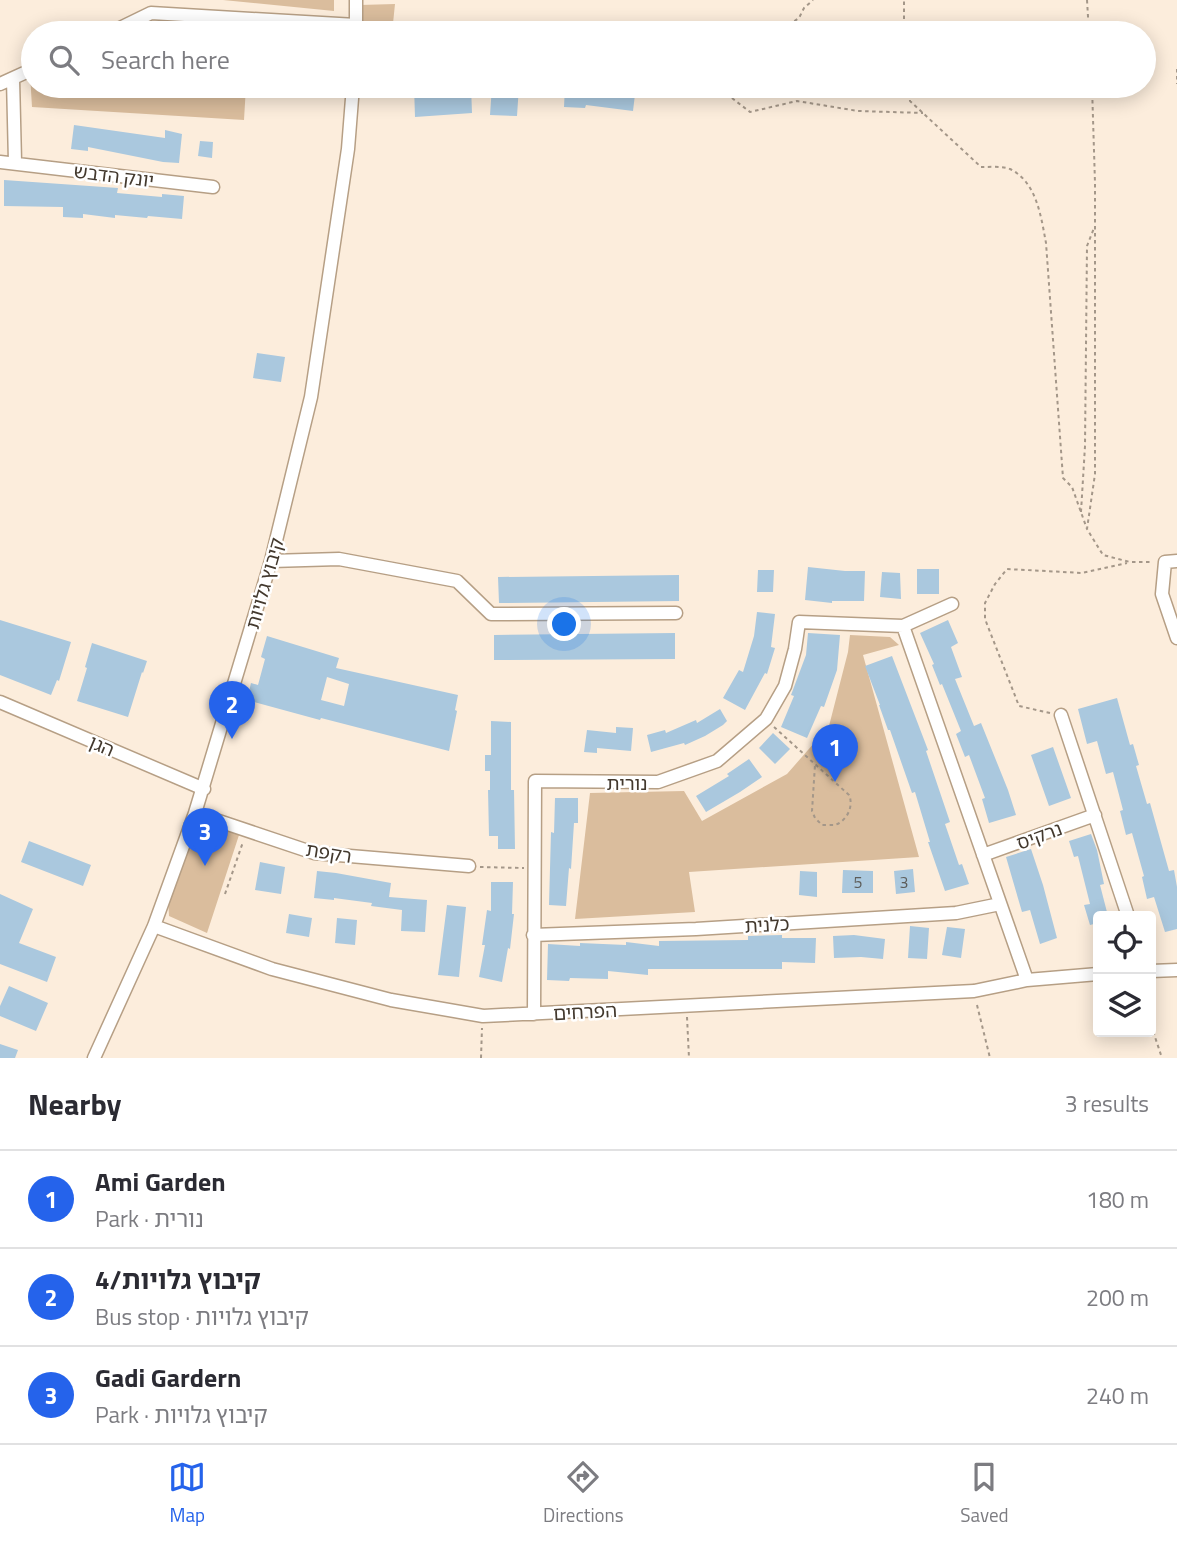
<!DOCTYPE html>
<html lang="en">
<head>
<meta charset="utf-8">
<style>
  body { margin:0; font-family:"Titillium Web","Noto Sans Hebrew",sans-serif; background:#f2f2f3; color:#2b2b33 }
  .controls { position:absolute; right:21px; bottom:21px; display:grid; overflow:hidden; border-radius:7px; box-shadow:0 4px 18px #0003 }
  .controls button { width:63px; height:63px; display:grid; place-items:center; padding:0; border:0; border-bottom:2px solid #e1e1e2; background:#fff; color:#2b2b33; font:35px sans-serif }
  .you { position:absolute; left:565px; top:625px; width:24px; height:24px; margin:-18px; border:5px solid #fff; border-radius:50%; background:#1a73e8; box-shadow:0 0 0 10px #1a73e833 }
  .badge { display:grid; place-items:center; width:46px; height:46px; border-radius:50%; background:#2563eb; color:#fff; font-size:23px; font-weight:700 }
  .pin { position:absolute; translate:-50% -58px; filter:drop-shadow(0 2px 4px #0008) }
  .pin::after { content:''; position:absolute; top:37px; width:24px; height:21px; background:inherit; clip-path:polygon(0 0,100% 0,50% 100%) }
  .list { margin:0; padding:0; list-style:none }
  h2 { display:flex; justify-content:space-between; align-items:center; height:91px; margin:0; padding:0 28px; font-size:30px }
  h2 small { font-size:23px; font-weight:400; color:#7c7c81 }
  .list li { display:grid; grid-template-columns:46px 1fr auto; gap:21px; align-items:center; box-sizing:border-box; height:98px; padding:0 28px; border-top:2px solid #e1e1e2 }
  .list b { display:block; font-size:26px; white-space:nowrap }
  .list p { margin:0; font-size:23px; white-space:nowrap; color:#7c7c81 }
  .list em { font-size:23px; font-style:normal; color:#7c7c81 }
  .icon { flex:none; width:38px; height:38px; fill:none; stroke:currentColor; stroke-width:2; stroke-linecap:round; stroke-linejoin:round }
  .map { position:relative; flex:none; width:1177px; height:1058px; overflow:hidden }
  .search { position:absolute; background:#fff; box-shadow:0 4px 18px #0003; left:21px; right:21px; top:21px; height:77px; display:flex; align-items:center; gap:18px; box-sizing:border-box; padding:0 24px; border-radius:38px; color:#7c7c81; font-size:26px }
  .sheet { height:385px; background:#fff }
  nav { display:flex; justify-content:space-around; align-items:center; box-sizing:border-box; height:98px; border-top:2px solid #e1e1e2; background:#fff; font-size:19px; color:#7c7c81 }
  nav a { display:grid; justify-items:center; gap:4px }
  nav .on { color:#2563eb }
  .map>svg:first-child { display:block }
</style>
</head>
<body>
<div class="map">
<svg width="1177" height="1058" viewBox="0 0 1177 1058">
  <rect width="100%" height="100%" fill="#fceddc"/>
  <path fill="#dabd9d" d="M223 0H334V11Z
    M395 4 392 33H361L360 5Z
    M168 22 251 25 250 33H123L148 23Z
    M33 73V86H246L244 120 32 107 30 74Z
    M850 635 890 637 899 645 863 655 919 857 689 872 695 912 575 919 590 793 684 791 702 821 787 774 829 726 848 652Z
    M199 822 240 832 207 933 169 916 168 900Z"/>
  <path fill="#aac8de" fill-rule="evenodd" d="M414 86H471L472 113 415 117Z
    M492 86H519L517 116 490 115Z
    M565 86H636L633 111 586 105 585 108 564 107Z
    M74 125 165 138V130L182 134 179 163 163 162 88 147V151L71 149Z
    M200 141 213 142 212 158 198 156Z
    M4 180 118 188 117 193 162 197V194L184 196 182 219 148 216 147 218 115 215V218L83 214V218L63 217V207L4 206Z
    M257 353 285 357 281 382 253 378Z
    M808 567 845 571H865L864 601H832V603L805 600Z
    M917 569H939V594H917Z
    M758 570H774L773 592H757Z
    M882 572 900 573 901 599 880 597Z
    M679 575V601L499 603 498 577Z
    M757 612 775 614 771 647 775 648 767 674 765 673 745 710 723 698 739 670 743 672 754 636Z
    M0 620 71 642 59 681 57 680 51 695 0 675Z
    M948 620 958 643 951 647 962 677 955 679 974 726 981 723 1008 790 1016 815 989 823 982 799 985 798 969 755 965 757 956 734 961 731 942 684 940 685 932 665 934 664 920 633Z
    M675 633V659L494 660V635Z
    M808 633 840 635 837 670 824 707 821 706 807 738 781 727 794 696 791 695 806 655Z
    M267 636 339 658 336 668 458 695 455 710 457 711 449 751 321 718 320 720 247 700 251 683 258 685 265 659 261 657ZM327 677 349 684 344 706 321 700Z
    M92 643 147 661 143 673 142 672 128 717 77 701 87 668 85 667Z
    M892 656 928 750 926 751 950 822 945 824 959 865 962 864 969 884 945 891 928 842H930L915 792 912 793 890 730H888L879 705H880L865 666Z
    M1117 698 1130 745 1133 744 1139 765 1136 766 1147 804 1150 803 1169 871 1174 870 1177 887V929L1165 932 1154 897 1147 899 1142 877 1144 876 1132 833 1126 835 1120 811 1123 810 1113 772 1106 774 1097 741 1087 744 1078 709Z
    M720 709 727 721 723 725 705 736 685 745 684 743 651 752 647 735 665 730 666 733 696 720 697 723Z
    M491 721 511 722V790H514L515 849H498V836H489L488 790H490V771H485V755H491Z
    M616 727 633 728 631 751 597 748V753L584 752 587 730 616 733Z
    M773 733 790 749 775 764 759 748Z
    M1053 747 1071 798 1049 806 1031 755Z
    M749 759 762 777 740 792 706 812 696 796 729 776 727 774Z
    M555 798H578V823H574L571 869 569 868 566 906 549 905 551 832 554 833Z
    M1091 834 1097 850 1104 884 1100 885 1108 916H1098V923L1090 925 1084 905 1090 904 1078 856 1074 857 1069 841Z
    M29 841 91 865 83 886 21 862Z
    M1031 849 1043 885 1057 938 1040 944 1030 910 1022 912 1006 857Z
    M260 862 285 867 281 894 255 890Z
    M913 869 915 892 896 894 894 871Z
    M843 870 873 871V893H842Z
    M317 871 336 873 391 883 389 897 427 900 425 932 401 931 402 910 371 906 372 903 334 898V900L314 898Z
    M800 871 817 872V897L799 895Z
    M491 882H513L512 914H514L510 949 508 948 502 982 479 977 485 945H482L487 910 491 911Z
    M0 894 33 909 19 943 56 957 47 982 0 964Z
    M447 905 466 907 459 977 438 975Z
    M289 914 312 918 309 937 286 933Z
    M337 918 357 920 355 945 335 943Z
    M910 926 929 928 927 959 908 958Z
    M947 927 965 929 961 958 942 955Z
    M782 935V938H816L815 963 782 962V969H648V975L608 971V979L570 978 569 981 547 980 548 944 580 946V943L626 945V942L659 946V941L748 940V936Z
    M854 935 885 939 883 959 861 957 834 958 833 936Z
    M9 986 48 1003 36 1031 0 1016V1006Z
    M0 1044 18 1050 15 1058H0Z"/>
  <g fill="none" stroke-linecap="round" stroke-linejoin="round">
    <g stroke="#b69f85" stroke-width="15">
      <path id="minor" d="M110 33 151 13 356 25
        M356 33V0
        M13 79 15 162
        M0 84 33 69
        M0 162 213 187
        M271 561 339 559 457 581 491 614 676 613
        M1177 561 1165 562 1162 594 1177 638
        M903 626 952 604
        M0 702 204 789
        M1061 715 1128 916
        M195 813 314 853 469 866
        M983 855 1095 815
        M154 926 272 969 391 1000 483 1016 974 991 1027 980 1098 974
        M533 935 696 929 956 913 1000 904
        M1151 971 1177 970
        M534 1014 535 781 658 782 717 761 766 719 785 686 795 649 799 622 903 626 1027 980
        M94 1058 154 926 195 813 271 561 311 397 348 149 353 86"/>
    </g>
    <path stroke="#a49789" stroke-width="2" stroke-dasharray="3.5 3.5" stroke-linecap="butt" d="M1087 0 1089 33
      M777 33 799 18 804 8 813 0
      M904 33V0
      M1177 69V84
      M728 86V95L750 112 797 101 858 111 923 113
      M909 86 910 101 981 167C990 167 1002 166 1010 169 1037 182 1041 217 1046 243L1063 478 1072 487 1087 529
      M1092 86 1095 183V474L1087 529 1103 555 1130 562
      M1081 512 1085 446 1087 246 1094 228
      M1132 562H1151
      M1050 713 1019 706 985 619V603L995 584 1007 569 1082 573 1127 563
      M774 727 849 795C854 806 847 821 835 825 834 825 823 825 822 825L815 818 812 811 815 765
      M480 867 524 868
      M225 894 243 842
      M977 1005 990 1058
      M687 1017 689 1058
      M1151 1025 1162 1058
      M481 1058 482 1028"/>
    <use href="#minor" stroke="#fff" stroke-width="12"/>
  </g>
  <g text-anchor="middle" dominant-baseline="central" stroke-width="5" stroke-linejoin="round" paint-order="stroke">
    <g font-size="16" fill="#5d5d5a">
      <text x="858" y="882">5</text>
      <text x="904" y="882">3</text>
    </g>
    <g font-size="19" fill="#43392e" stroke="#fff">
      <text transform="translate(114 175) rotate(7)">יונק הדבש</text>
      <text transform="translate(264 583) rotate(-74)">קיבוץ גלויות</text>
      <text transform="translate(102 745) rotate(23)">הגן</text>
      <text x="627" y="782">נורית</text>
      <text transform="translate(1039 835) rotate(-20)">נרקיס</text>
      <text transform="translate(329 852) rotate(9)">רקפת</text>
      <text transform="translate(767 924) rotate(-3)">כלנית</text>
      <text transform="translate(585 1011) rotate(-3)">הפרחים</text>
    </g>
  </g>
</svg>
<div class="controls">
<button><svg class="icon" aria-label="locate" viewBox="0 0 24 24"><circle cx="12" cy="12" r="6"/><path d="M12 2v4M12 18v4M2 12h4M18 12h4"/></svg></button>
<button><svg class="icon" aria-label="layers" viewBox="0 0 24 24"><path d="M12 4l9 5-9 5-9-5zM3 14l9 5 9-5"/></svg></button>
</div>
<div class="you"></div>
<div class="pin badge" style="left:835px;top:782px">1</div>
<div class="pin badge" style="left:232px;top:739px">2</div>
<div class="pin badge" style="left:205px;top:866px">3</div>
<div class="search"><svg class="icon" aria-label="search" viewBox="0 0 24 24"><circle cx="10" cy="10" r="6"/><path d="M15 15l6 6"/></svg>Search here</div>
</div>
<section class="sheet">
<h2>Nearby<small>3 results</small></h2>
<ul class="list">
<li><span class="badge">1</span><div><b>Ami Garden</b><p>Park · נורית</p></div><em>180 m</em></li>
<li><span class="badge">2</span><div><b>קיבוץ גלויות/4</b><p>Bus stop · קיבוץ גלויות</p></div><em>200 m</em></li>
<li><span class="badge">3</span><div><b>Gadi Gardern</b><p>Park · קיבוץ גלויות</p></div><em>240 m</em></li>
</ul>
</section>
<nav>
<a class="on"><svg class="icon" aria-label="map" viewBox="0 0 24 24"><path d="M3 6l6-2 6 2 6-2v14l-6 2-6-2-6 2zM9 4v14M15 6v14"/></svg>Map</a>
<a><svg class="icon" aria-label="directions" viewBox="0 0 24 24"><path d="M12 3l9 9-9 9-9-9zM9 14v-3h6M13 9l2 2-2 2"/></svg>Directions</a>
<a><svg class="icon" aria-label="saved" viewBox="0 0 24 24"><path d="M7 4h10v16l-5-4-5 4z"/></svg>Saved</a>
</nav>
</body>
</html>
